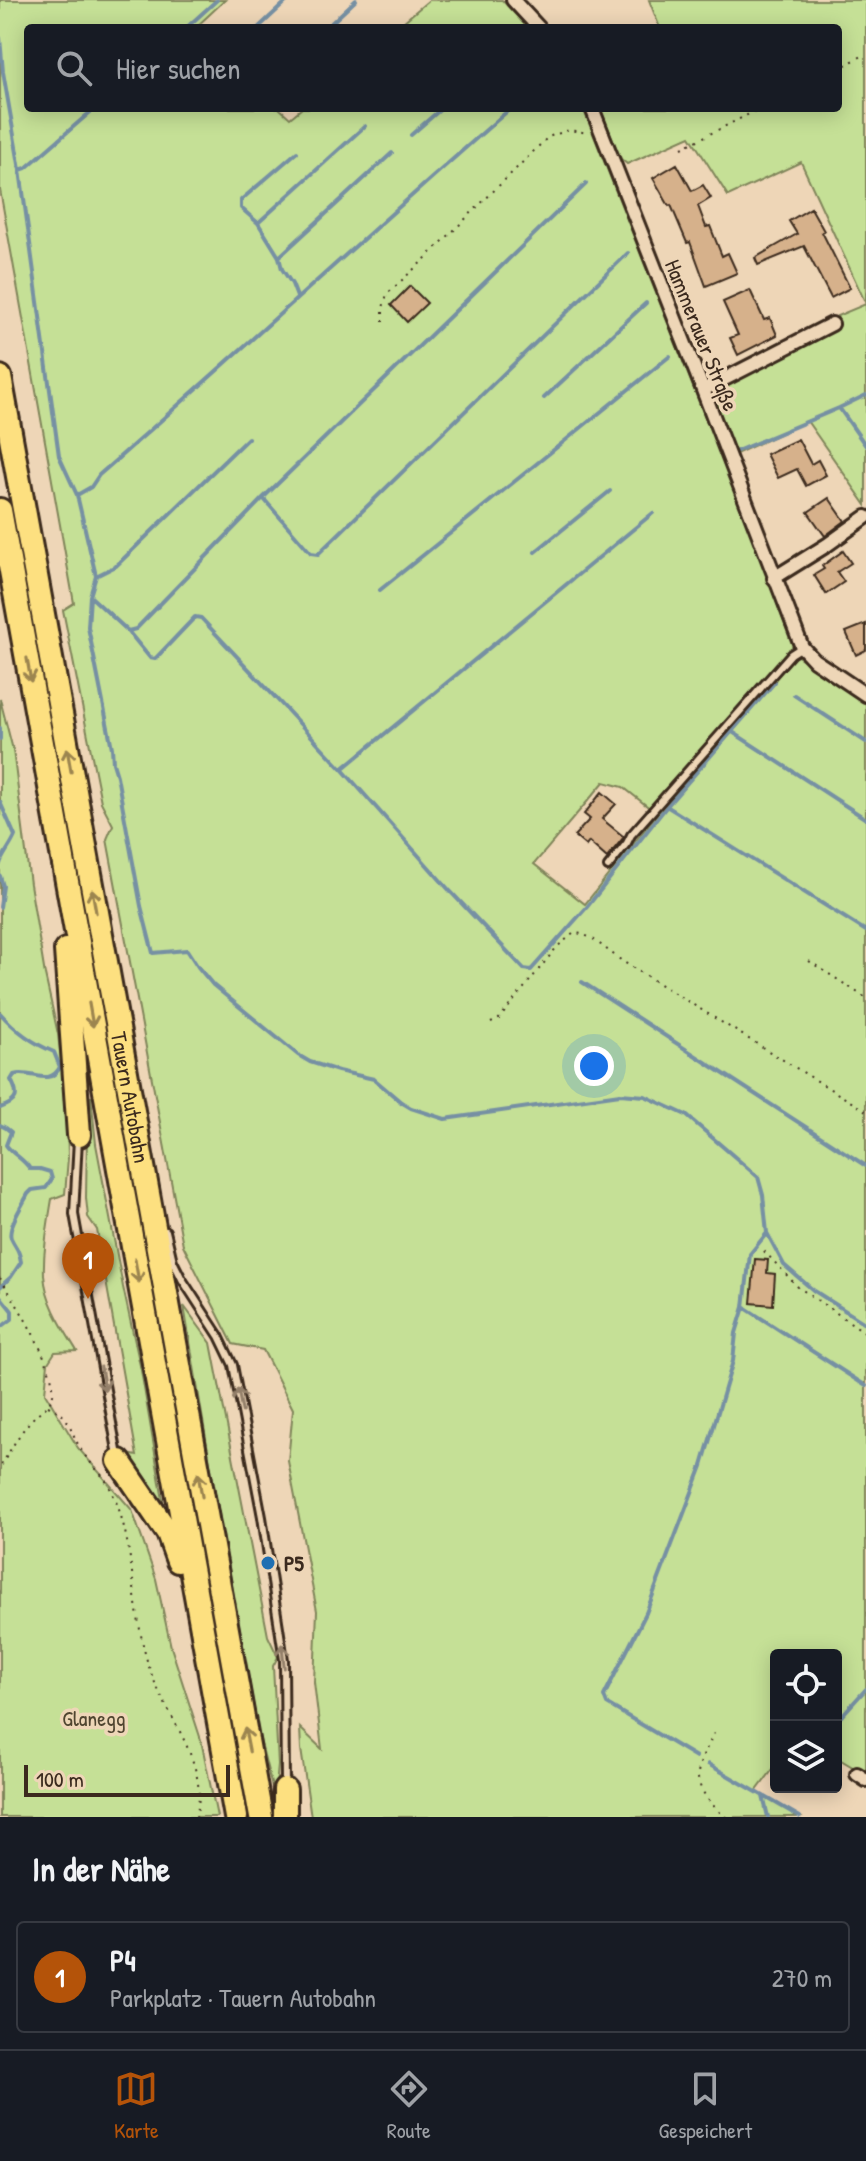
<!DOCTYPE html>
<html lang="de">
<head>
<meta charset="utf-8">
<style>
  body { margin:0; font-family:"Patrick Hand",sans-serif; background:#20242c; color:#f1f3f6 }
  .controls { position:absolute; right:24px; bottom:24px; display:grid; overflow:hidden; border-radius:8px; box-shadow:0 4px 20px #0003 }
  .controls button { width:72px; height:72px; display:grid; place-items:center; padding:0; border:0; border-bottom:2px solid #363941; background:#171b24; color:#f1f3f6; font:40px sans-serif }
  .scale { position:absolute; left:24px; bottom:20px; width:206px; box-sizing:border-box; padding-left:8px; border:4px solid #3b2a1e; border-top:0; font-size:22px; line-height:28px; white-space:nowrap; color:#3b2a1e; -webkit-text-stroke:6px #eed6b7; paint-order:stroke }
  .you { position:absolute; left:594px; top:1066px; width:28px; height:28px; margin:-20px; border:6px solid #fff; border-radius:50%; background:#1a73e8; box-shadow:0 0 0 12px #1a73e833 }
  .badge { display:grid; place-items:center; width:52px; height:52px; border-radius:50%; background:#b45309; color:#fff; font-size:26px; font-weight:700 }
  .pin { position:absolute; translate:-50% -66px; filter:drop-shadow(0 2px 4px #0008) }
  .pin::after { content:''; position:absolute; top:42px; width:28px; height:24px; background:inherit; clip-path:polygon(0 0,100% 0,50% 100%) }
  .list { margin:0; padding:0; list-style:none }
  h2 { display:flex; justify-content:space-between; align-items:center; height:104px; margin:0; padding:0 32px; font-size:34px }
  h2 small { font-size:26px; font-weight:400; color:#9ea1a6 }
  .list li { display:grid; grid-template-columns:52px 1fr auto; gap:24px; align-items:center; box-sizing:border-box; height:112px; margin:0 16px 16px; padding:0 16px; border:2px solid #363941; border-radius:8px }
  .list b { display:block; font-size:30px; white-space:nowrap }
  .list p { margin:0; font-size:26px; white-space:nowrap; color:#9ea1a6 }
  .list em { font-size:26px; font-style:normal; color:#9ea1a6 }
  .icon { flex:none; width:44px; height:44px; fill:none; stroke:currentColor; stroke-width:2; stroke-linecap:round; stroke-linejoin:round }
  .map { position:relative; flex:none; width:866px; height:1817px; overflow:hidden }
  .search { position:absolute; background:#171b24; box-shadow:0 4px 20px #0003; left:24px; right:24px; top:24px; height:88px; display:flex; align-items:center; gap:20px; box-sizing:border-box; padding:0 28px; border-radius:8px; color:#9ea1a6; font-size:30px }
  .sheet { height:232px; background:#171b24 }
  nav { display:flex; justify-content:space-around; align-items:center; box-sizing:border-box; height:112px; border-top:2px solid #363941; background:#171b24; font-size:22px; color:#9ea1a6 }
  nav a { display:grid; justify-items:center; gap:4px }
  nav .on { color:#b45309 }
  .map>svg:first-child { display:block }
</style>
</head>
<body>
<div class="map">
<svg width="866" height="1817" viewBox="0 0 866 1817">
  <rect width="100%" height="100%" fill="#eed6b7"/>
  <filter id="ink" filterUnits="userSpaceOnUse"><feTurbulence type="fractalNoise" baseFrequency=".0125" numOctaves="2"/><feDisplacementMap in="SourceGraphic" scale="16" xChannelSelector="R" yChannelSelector="G"/><feConvolveMatrix kernelMatrix="1 2 1 2 8 2 1 2 1" color-interpolation-filters="sRGB"/></filter>
  <g filter="url(#ink)">
    <path fill="#c5e096" stroke="#80855a" stroke-width="2" fill-rule="evenodd" d="M0 0H225L195 28H28V108H279L290 118 302 108H583L703 412 725 462 796 655 866 700V1775L836 1757V1655H776V1765L756 1792 800 1817H311L301 1749 300 1728 322 1749 314 1682 317 1611 288 1461 293 1409 263 1350 233 1344 183 1245 107 839 113 825 101 802 63 610 74 603 0 190ZM604 782 623 787 657 814 585 904 534 864Z
      M429 0H502L528 28H396Z
      M649 0H866V505L807 421 734 455 710 394 840 324 837 316 866 304 801 162 728 196 690 136 627 164 621 159 600 108H838V28H660Z
      M0 699 13 750 30 884 45 975 58 1034 67 1115 68 1158 65 1194 52 1199C48 1224 43 1250 44 1275 46 1303 63 1328 77 1351L55 1352 48 1363 45 1393 78 1448 132 1510 156 1579 171 1647 201 1740 217 1817H0Z
      M91 1096 96 1144 123 1287 141 1370 165 1512 128 1454 137 1456 97 1230 88 1217 86 1198 87 1133Z
      M184 1306 211 1343 268 1636 278 1657 273 1666 278 1765 275 1799 259 1736 211 1469Z"/>
    <g fill="none" stroke-linecap="round" stroke-linejoin="round">
      <path stroke="#7690a3" stroke-width="4" d="M186 28 217 0
        M258 28 288 0
        M326 28 356 0
        M0 38 3 72 20 170 59 456 77 495 96 576 90 596 88 627 112 748 113 763 117 776 141 906 153 953 187 950 198 967 213 985 298 1055 310 1062 338 1071 374 1079 401 1102 411 1108 445 1119 620 1094 645 1096 686 1115 758 1177 763 1195 767 1233 784 1265 813 1290 866 1324
        M411 135 442 108
        M297 152 241 200V208L258 223 279 257 282 269 292 284 297 297
        M20 170 26 168 95 108
        M258 223 365 126
        M279 257 392 153
        M544 398 646 303
        M840 409 866 446
        M737 451 839 408 866 395
        M77 495 91 487 99 475C238 354 372 229 511 108
        M263 498 311 553 318 554 628 253
        M535 552 610 491
        M96 576 116 566 248 438
        M380 590 670 356
        M90 596 128 631 150 658 155 659 195 617 201 618 342 769 450 891 524 969 531 970 587 907 667 806 775 682
        M128 631 136 629 263 498 586 184
        M794 695 866 742
        M0 728V739
        M734 733 866 819
        M342 769 653 513
        M0 802 15 836C11 846 2 856 0 864
        M668 807 866 931
        M0 876 3 886 0 907
        M582 982 866 1166
        M0 1013C16 1031 32 1043 54 1052L60 1067C49 1088 31 1069 14 1075L11 1080C20 1096 17 1102 0 1108
        M0 1125 6 1128 11 1132 6 1145C13 1155 23 1158 30 1169H40L50 1172 52 1179 46 1188 32 1190 28 1194C23 1204 7 1228 11 1238 16 1249 19 1248 21 1262L11 1277 0 1287
        M0 1296 12 1311V1319L0 1328
        M744 1307 866 1386
        M836 1722 866 1689
        M696 1757 607 1704 604 1696 646 1613 702 1466 733 1361 736 1333 744 1307 750 1254 767 1233
        M708 1764 800 1817
        M763 1796 768 1817"/>
    </g>
    <path fill="#d6b18b" stroke="#3b2a1e" stroke-width="2" d="M677 164 692 191 703 185 711 198 698 206 706 227 710 226 722 256 728 253 737 273 706 286 690 242 687 243 671 205 669 206 653 178Z
      M811 208 824 231 822 232 850 288 831 298 804 246 758 265 755 258 797 234 789 221Z
      M410 286 427 303 407 322 391 305Z
      M750 290 764 320 770 318 777 335 738 355 730 338 738 335 723 302Z
      M798 439 811 464 818 460 826 475 806 486 797 469 778 478 766 454Z
      M829 498 845 521 825 536 808 512Z
      M843 551 851 563 837 572 844 582 826 594 814 575 824 569 822 566Z
      M866 624V650L856 655 846 632Z
      M602 792 616 804 602 819 624 837 607 858 589 842 586 846 574 836 590 819 584 814Z
      M755 1259 768 1260 767 1273 775 1274 773 1305 751 1303Z"/>
    <g fill="none" stroke-linecap="round" stroke-linejoin="round">
      <g stroke="#3b2a1e" stroke-width="12">
        <path id="service" d="M608 867 627 843 631 835 791 654 802 647
          M78 1139 74 1214 118 1456
          M166 1231 173 1261 182 1279 219 1336 233 1365 262 1517 284 1660 285 1786"/>
      </g>
      <g stroke="#3b2a1e" stroke-width="18">
        <path id="minor" d="M513 0 539 28
          M592 108 703 390 802 647 814 660 866 695
          M703 390 832 324
          M774 578 827 545 866 517
          M857 1774 866 1780"/>
      </g>
      <g stroke="#3b2a1e" stroke-width="28">
        <g id="motorway">
          <path id="s1" d="M0 377 261 1817"/>
          <path d="M0 510 236 1817"/>
          <path d="M66 950 79 1135"/>
          <path d="M119 1461 168 1533 178 1561"/>
          <path d="M285 1817V1790"/>
        </g>
      </g>
      <path stroke="#3b2a1e" stroke-width="2" stroke-dasharray="2 6" stroke-linecap="butt" d="M838 69 866 54
        M682 148 761 108
        M383 322V308L387 294 427 257 548 137 569 130 589 133
        M809 961 866 998
        M491 1023 499 1019 557 947 574 933 582 934 593 939 622 961 866 1111
        M764 1251 798 1287 866 1333
        M0 1278C15 1300 57 1369 53 1394 52 1398 50 1402 48 1406 27 1418 12 1447 0 1468
        M48 1406C71 1415 69 1429 80 1448 88 1462 101 1472 109 1486 137 1539 130 1612 150 1670 167 1719 210 1762 196 1817
        M714 1733C709 1745 698 1762 698 1775 697 1790 715 1809 726 1817"/>
      <use href="#service" stroke="#eed6b7" stroke-width="6"/>
      <use href="#minor" stroke="#eed6b7" stroke-width="12"/>
      <use href="#motorway" stroke="#fde080" stroke-width="22"/>
    </g>
    <defs><path id="oneway-shaft" d="M-6 0H5M1.5-3L5.5 0L1.5 3" fill="none" stroke-width="1.6" stroke-linecap="round" stroke-linejoin="round" transform="scale(2)"/></defs>
    <g stroke="#9c854f">
      <use href="#oneway-shaft" transform="translate(29 670) rotate(80)"/>
      <use href="#oneway-shaft" transform="translate(69 760) rotate(-100)"/>
      <use href="#oneway-shaft" transform="translate(94 901) rotate(-100)"/>
      <use href="#oneway-shaft" transform="translate(91 1015) rotate(80)"/>
      <use href="#oneway-shaft" transform="translate(137 1271) rotate(80)"/>
      <use href="#oneway-shaft" transform="translate(200 1485) rotate(-100)"/>
      <use href="#oneway-shaft" transform="translate(247 1740) rotate(-101)"/>
    </g>
    <g stroke="#94806a">
      <use href="#oneway-shaft" transform="translate(103 1379) rotate(80)"/>
      <use href="#oneway-shaft" transform="translate(240 1400) rotate(-101)"/>
      <use href="#oneway-shaft" transform="translate(283 1656) rotate(-96)"/>
    </g>
  </g>
  <circle fill="#1f6fb2" stroke="#eed6b7" stroke-width="3" cx="268" cy="1563" r="8"/>
  <g text-anchor="middle" dominant-baseline="central" stroke-width="7" stroke-linejoin="round" paint-order="stroke">
    <g font-size="22" fill="#3b2a1e" stroke="#eed6b7">
      <text transform="translate(702 335) rotate(68)">Hammerauer Straße</text>
      <text stroke="none"><textPath href="#s1" startOffset="732">Tauern Autobahn</textPath></text>
    </g>
    <g font-size="22" font-weight="bold" fill="#3b2a1e" stroke="#eed6b7" text-anchor="start">
      <text x="284" y="1563">P5</text>
    </g>
    <g font-size="22" fill="#504530" stroke="#eed6b7">
      <text x="94" y="1718">Glanegg</text>
    </g>
  </g>
</svg>
<div class="controls">
<button><svg class="icon" aria-label="locate" viewBox="0 0 24 24"><circle cx="12" cy="12" r="6"/><path d="M12 2v4M12 18v4M2 12h4M18 12h4"/></svg></button>
<button><svg class="icon" aria-label="layers" viewBox="0 0 24 24"><path d="M12 4l9 5-9 5-9-5zM3 14l9 5 9-5"/></svg></button>
</div>
<div class="scale">100 m</div>
<div class="you"></div>
<div class="pin badge" style="left:88px;top:1299px">1</div>
<div class="search"><svg class="icon" aria-label="search" viewBox="0 0 24 24"><circle cx="10" cy="10" r="6"/><path d="M15 15l6 6"/></svg>Hier suchen</div>
</div>
<section class="sheet">
<h2>In der Nähe<small></small></h2>
<ul class="list">
<li><span class="badge">1</span><div><b>P4</b><p>Parkplatz · Tauern Autobahn</p></div><em>270 m</em></li>
</ul>
</section>
<nav>
<a class="on"><svg class="icon" aria-label="map" viewBox="0 0 24 24"><path d="M3 6l6-2 6 2 6-2v14l-6 2-6-2-6 2zM9 4v14M15 6v14"/></svg>Karte</a>
<a><svg class="icon" aria-label="directions" viewBox="0 0 24 24"><path d="M12 3l9 9-9 9-9-9zM9 14v-3h6M13 9l2 2-2 2"/></svg>Route</a>
<a><svg class="icon" aria-label="saved" viewBox="0 0 24 24"><path d="M7 4h10v16l-5-4-5 4z"/></svg>Gespeichert</a>
</nav>
</body>
</html>
